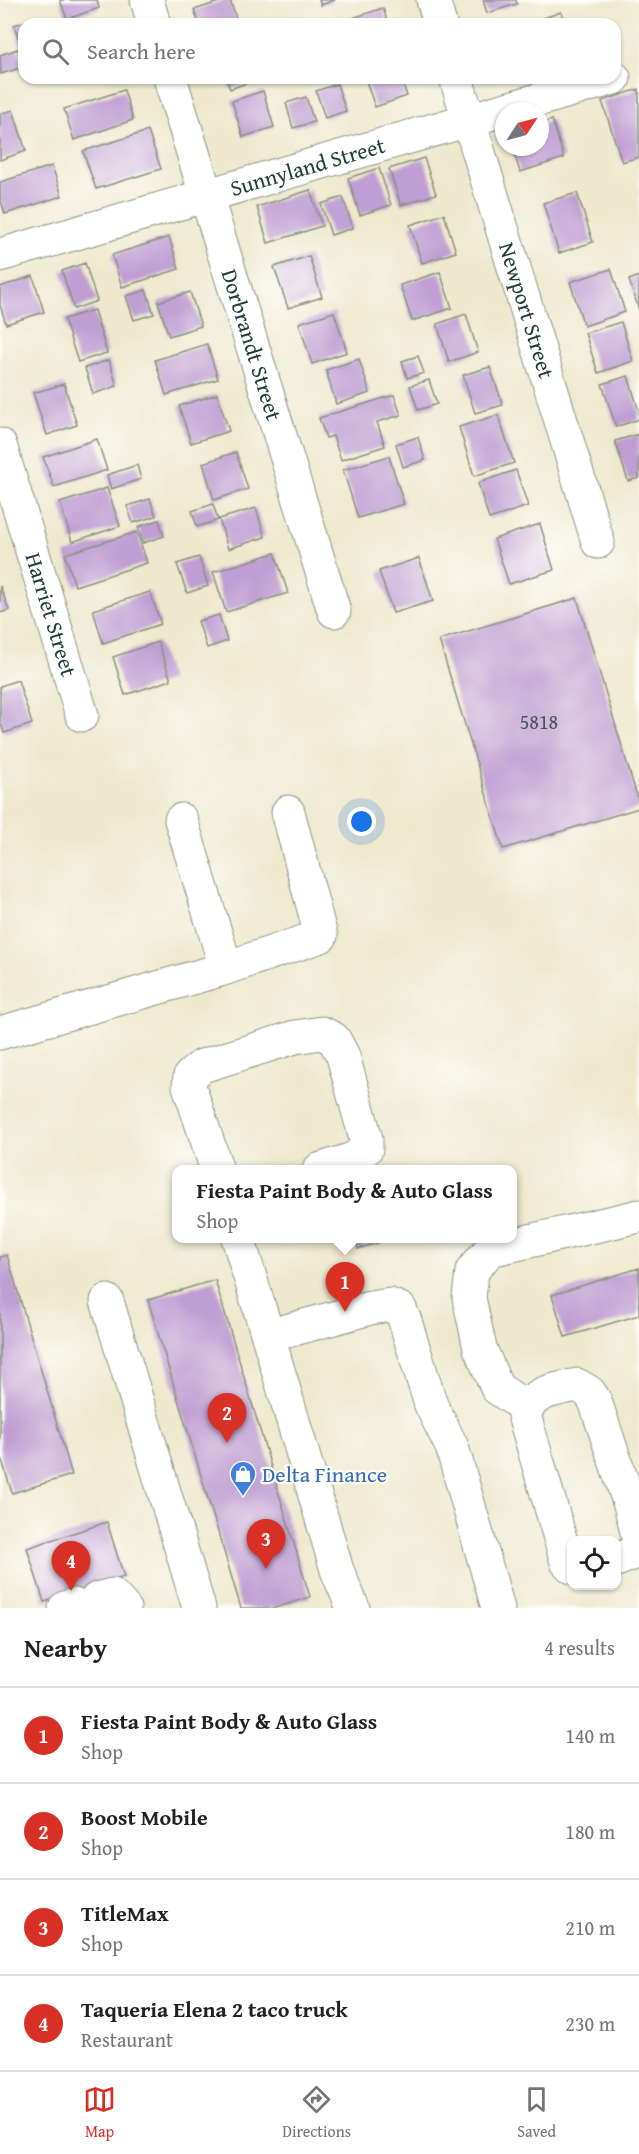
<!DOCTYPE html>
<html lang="en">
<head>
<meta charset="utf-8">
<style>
  body { margin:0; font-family:"Gentium Book Plus",serif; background:#f6f6f6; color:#202124 }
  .controls { position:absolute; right:18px; bottom:18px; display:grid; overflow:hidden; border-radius:12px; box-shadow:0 2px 4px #0004 }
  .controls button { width:54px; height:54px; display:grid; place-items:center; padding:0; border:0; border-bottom:2px solid #e0e0e0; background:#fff; color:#202124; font:30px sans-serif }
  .compass { position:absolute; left:495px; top:102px; width:54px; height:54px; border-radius:50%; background:#fff; box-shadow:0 2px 4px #0004; rotate:54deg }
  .you { position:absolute; left:362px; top:822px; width:21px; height:21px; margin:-15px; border:4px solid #fff; border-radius:50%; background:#1a73e8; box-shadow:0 0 0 9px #1a73e833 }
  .badge { display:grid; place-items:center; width:39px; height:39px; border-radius:50%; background:#d93025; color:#fff; font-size:20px; font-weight:700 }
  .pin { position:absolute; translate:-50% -50px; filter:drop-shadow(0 2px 3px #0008) }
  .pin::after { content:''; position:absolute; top:32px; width:21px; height:18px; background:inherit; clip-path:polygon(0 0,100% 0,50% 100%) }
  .popup { position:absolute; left:172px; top:1165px; width:345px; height:78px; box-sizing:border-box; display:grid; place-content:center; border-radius:12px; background:#fff; filter:drop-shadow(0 2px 4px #0005); font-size:20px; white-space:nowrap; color:#757577 }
  .popup b { font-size:22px; color:#202124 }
  .popup::after { content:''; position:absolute; left:50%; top:100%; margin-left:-12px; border:12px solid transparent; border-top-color:#fff }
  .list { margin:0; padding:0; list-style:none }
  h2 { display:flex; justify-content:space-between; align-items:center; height:78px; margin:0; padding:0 24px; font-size:26px }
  h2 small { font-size:20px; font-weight:400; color:#757577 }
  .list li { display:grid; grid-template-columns:39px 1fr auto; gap:18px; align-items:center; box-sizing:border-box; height:96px; padding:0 24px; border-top:2px solid #e0e0e0 }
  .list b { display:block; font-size:22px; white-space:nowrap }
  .list p { margin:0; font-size:20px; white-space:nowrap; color:#757577 }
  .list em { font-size:20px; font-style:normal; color:#757577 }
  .icon { flex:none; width:33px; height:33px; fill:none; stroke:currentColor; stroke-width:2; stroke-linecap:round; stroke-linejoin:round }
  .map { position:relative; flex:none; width:639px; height:1608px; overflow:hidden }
  .search { position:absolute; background:#fff; box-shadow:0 2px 4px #0004; left:18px; right:18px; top:18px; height:66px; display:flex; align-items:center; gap:15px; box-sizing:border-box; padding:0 21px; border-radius:18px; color:#757577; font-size:22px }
  .sheet { height:462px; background:#fff }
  nav { display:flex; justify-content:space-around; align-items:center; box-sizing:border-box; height:84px; border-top:2px solid #e0e0e0; background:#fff; font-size:16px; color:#757577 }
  nav a { display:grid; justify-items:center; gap:3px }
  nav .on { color:#d93025 }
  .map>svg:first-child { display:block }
</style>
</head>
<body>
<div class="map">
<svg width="639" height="1608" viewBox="0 0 639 1608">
  <rect width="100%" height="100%" fill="#fdfcf7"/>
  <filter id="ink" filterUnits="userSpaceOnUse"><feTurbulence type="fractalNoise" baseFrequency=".0167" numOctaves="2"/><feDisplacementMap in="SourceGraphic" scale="12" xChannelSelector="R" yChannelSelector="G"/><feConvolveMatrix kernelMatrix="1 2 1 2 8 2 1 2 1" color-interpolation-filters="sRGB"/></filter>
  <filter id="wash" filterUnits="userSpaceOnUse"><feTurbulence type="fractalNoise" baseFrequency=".008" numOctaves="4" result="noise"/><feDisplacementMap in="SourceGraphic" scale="24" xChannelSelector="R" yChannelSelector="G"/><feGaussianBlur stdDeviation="1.35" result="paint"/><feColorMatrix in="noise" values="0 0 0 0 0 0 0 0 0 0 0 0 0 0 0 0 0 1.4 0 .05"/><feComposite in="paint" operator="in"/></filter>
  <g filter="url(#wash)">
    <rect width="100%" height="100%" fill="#efe8ce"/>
    <g id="blocks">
      <path fill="#c09ed3" d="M60 0H97L99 8 67 19Z
        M225 0H230L238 24H199L194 10Z
        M319 0H335L321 5Z
        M483 0H516L517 4 487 13Z
        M383 8 388 24H355L353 18Z
        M561 12 565 24H543L541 19Z
        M326 17 328 24H306V23Z
        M31 20 32 24H24V43L21 44 14 25Z
        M18 49 24 67 1 74 0 55Z
        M226 78H261L230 89Z
        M365 78H401L407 96 375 107Z
        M337 84 346 111 325 118 316 91Z
        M639 89V157L622 162 602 101Z
        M124 90 133 120 74 140 64 109Z
        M263 91 274 127 243 137 232 101Z
        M306 97 314 122 293 128 286 103Z
        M13 110 26 151 0 160V114Z
        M552 120 564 158 520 172 512 147H540V124Z
        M148 131 161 169 96 189 83 151Z
        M424 158 436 194 401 205 389 169Z
        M52 166 62 196 5 214 0 198V182Z
        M379 168 391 205 360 215 348 178Z
        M310 190 322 226 268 243 257 207Z
        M577 193 593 242 559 253 543 203Z
        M343 197 353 228 331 235 321 204Z
        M444 214 456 252 422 263 410 225Z
        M169 237 179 269 122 287 112 255Z
        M309 256 322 297 288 308 274 267Z
        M85 263 97 301 74 309 62 271Z
        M611 269 625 312 584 326 570 282Z
        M440 272 452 308 412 321 400 285Z
        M33 276 44 312 6 324 0 305V287Z
        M639 276V310L629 280Z
        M146 290 154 314 134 320 126 296Z
        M190 292 201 326 169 336 158 302Z
        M94 310 107 353 78 362 64 319Z
        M334 312 347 352 312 364 299 323Z
        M466 314 478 352 449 362 437 324Z
        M621 322 633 361 598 373 585 333Z
        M207 344 218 379 166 395 155 360Z
        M418 356 424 373 407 378 402 361Z
        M359 359 370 393 336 404 326 370Z
        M109 360 117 386 93 394 85 368Z
        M490 367 503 405 475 413 463 375Z
        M628 376 639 411V419L616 427 602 384Z
        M429 380 437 404 418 410 410 386Z
        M64 384 77 425 47 435 33 393Z
        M217 394 229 431 191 443 179 406Z
        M394 395 401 415 377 422 385 446 341 460 333 436 326 438 319 418Z
        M498 415 514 463 474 476 459 427Z
        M639 434V478L628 481 615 441Z
        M418 437 425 460 403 467 396 444Z
        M97 439 107 470 54 487 43 457Z
        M236 452 248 489 214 500 203 463Z
        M389 456 404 504 358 518 343 470Z
        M137 465 141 479 111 489 107 475Z
        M516 470 528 506 489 519 478 483Z
        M107 488 120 526 72 542 60 503Z
        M150 499 156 516 133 523 127 506Z
        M213 504 218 520 197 527 192 511Z
        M256 508 265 537 228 549 219 519Z
        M159 520 164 536 143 543 138 527Z
        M540 524 554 570 509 584 494 539Z
        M137 532 147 563 75 586 65 554Z
        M275 553 288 593 226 612 213 572Z
        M199 557 208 586 187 593 177 564Z
        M419 558 433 601 393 613 379 571Z
        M0 586 9 610 0 613Z
        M150 592 161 624 103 643 93 610Z
        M577 598 639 803V808L503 849 439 640Z
        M219 615 227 641 207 648 198 621Z
        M158 642 171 680 125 695 113 657Z
        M18 680 32 724 4 733 0 721V686Z
        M355 1238H391V1239L358 1249Z
        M7 1255 72 1475 12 1493 0 1454V1257Z
        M639 1268V1315L565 1337 552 1295Z
        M215 1280 310 1597 275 1608H241L148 1300Z
        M107 1522 124 1577 44 1602 27 1548Z"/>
    </g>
  </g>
  <g filter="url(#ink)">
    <use href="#blocks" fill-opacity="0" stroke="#879281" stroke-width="1.5"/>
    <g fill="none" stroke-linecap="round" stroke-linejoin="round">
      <g stroke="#879281" stroke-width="35">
        <g id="minor">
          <path d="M147 0 154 24"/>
          <path d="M433 0 440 24"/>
          <path id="s1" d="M170 78 334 611"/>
          <path id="s2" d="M456 78 598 542"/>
          <path id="s3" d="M0 255 614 78"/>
          <path id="s4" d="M0 445 82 715"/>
          <path d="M181 820 226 968"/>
          <path d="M0 1033 220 970 321 936 288 812"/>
          <path d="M217 1170 189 1086 190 1076 202 1066 295 1037 322 1033 334 1039 343 1056 366 1139V1149L353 1159 319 1170"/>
          <path d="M238 1238 268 1336"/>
          <path d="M107 1301 199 1608"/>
          <path d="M527 1408 497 1388 480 1348 469 1298 472 1271 490 1250 639 1216"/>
          <path d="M616 1560 632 1554 639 1542"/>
          <path d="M572 1567 567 1562 524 1415C532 1391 555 1390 577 1385L589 1392 595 1401 631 1508 639 1540"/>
          <path d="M97 1599 112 1595 124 1608"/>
          <path d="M65 1608 74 1605"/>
          <path d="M353 1608 337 1570 268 1336 370 1308 390 1305 400 1309 405 1321 431 1405 452 1447 498 1608"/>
        </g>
      </g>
      <use href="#minor" stroke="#fff" stroke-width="33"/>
    </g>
  </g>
  <defs>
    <g id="shop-pin" transform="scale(1.35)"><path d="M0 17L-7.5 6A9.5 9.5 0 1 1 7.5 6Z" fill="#3f7fe0" stroke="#fdfcf7"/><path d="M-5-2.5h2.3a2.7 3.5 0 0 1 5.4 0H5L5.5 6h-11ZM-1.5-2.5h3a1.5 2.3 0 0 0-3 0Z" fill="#fff"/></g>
  </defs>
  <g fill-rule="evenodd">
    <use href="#shop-pin" x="243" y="1474"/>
  </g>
  <g text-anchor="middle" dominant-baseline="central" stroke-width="4.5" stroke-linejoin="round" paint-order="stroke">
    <g font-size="20" fill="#47555c">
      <text x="539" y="721">5818</text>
    </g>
    <g font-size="22" fill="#1f3d34" stroke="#fdfcf7">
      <text stroke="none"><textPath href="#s3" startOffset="320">Sunnyland Street</textPath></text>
      <text stroke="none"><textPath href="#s2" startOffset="243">Newport Street</textPath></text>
      <text stroke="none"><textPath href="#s1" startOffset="279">Dorbrandt Street</textPath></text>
      <text stroke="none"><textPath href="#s4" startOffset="177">Harriet Street</textPath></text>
    </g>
    <g font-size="22" fill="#366cbe" stroke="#fdfcf7" text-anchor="start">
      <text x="262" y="1474">Delta Finance</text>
    </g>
  </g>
</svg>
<div class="controls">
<button><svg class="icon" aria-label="locate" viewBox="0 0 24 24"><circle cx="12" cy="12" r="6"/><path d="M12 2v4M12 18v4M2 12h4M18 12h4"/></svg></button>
</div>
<svg class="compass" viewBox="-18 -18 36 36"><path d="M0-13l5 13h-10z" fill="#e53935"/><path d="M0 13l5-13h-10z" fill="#757577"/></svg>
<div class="you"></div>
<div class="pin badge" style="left:345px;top:1312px">1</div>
<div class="popup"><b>Fiesta Paint Body &amp; Auto Glass</b>Shop</div>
<div class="pin badge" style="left:227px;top:1443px">2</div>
<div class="pin badge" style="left:266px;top:1569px">3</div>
<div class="pin badge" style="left:71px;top:1591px">4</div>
<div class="search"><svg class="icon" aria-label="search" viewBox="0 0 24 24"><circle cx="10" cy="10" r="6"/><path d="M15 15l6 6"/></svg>Search here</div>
</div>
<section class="sheet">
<h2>Nearby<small>4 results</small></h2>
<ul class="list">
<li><span class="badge">1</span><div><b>Fiesta Paint Body &amp; Auto Glass</b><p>Shop</p></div><em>140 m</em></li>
<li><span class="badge">2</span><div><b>Boost Mobile</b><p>Shop</p></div><em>180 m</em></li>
<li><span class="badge">3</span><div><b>TitleMax</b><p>Shop</p></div><em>210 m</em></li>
<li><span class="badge">4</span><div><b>Taqueria Elena 2 taco truck</b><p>Restaurant</p></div><em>230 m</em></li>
</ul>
</section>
<nav>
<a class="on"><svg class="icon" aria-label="map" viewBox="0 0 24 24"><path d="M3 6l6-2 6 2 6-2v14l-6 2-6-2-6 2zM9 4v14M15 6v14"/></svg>Map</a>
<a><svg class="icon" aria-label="directions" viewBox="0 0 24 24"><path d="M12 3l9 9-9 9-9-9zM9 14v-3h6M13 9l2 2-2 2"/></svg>Directions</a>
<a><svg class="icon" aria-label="saved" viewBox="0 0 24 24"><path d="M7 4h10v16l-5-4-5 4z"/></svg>Saved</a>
</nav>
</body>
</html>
